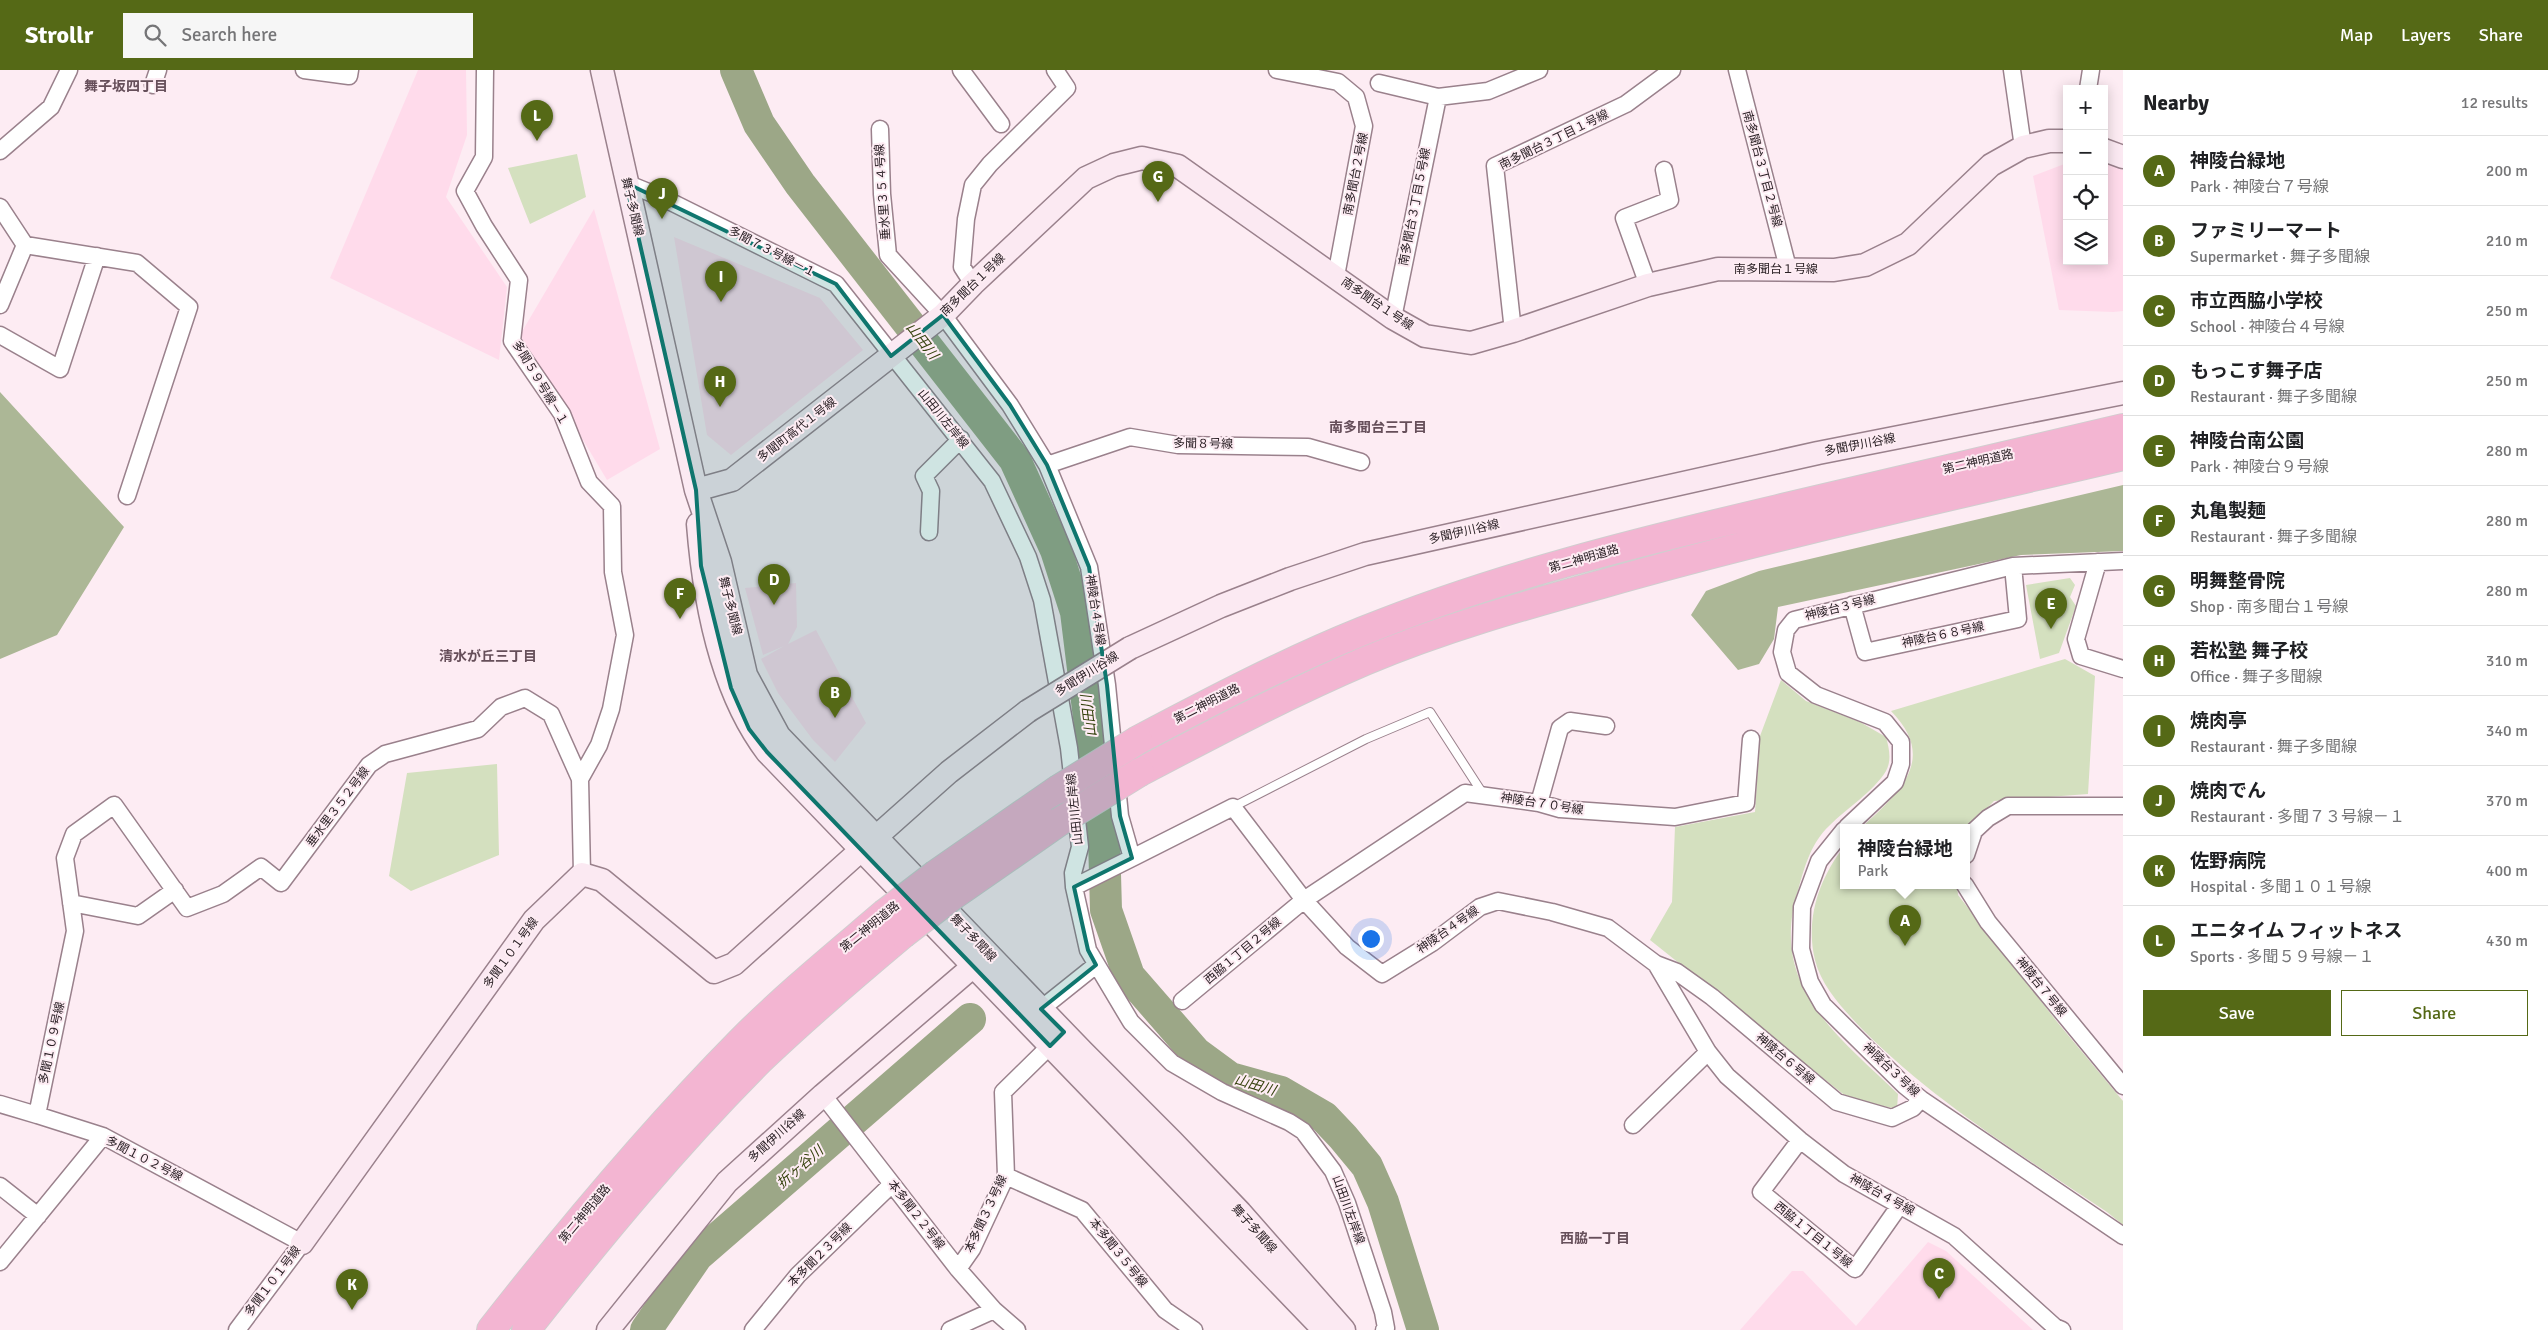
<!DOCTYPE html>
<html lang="en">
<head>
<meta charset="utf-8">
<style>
  body { margin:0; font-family:Signika,"Noto Sans JP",sans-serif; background:#f6f6f6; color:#202124 }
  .controls { position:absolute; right:15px; top:15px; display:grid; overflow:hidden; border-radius:0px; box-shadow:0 2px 12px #0003 }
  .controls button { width:45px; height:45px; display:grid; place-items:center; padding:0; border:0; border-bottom:1px solid #e0e0e0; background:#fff; color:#202124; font:25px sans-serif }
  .you { position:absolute; left:1370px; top:868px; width:18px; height:18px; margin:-12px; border:4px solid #fff; border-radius:50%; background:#1a73e8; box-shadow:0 0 0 8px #1a73e833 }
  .badge { display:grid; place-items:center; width:32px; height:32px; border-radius:50%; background:#556916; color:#fff; font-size:16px; font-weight:700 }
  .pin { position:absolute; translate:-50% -41px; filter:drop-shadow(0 1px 2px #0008) }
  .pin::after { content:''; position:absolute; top:26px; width:18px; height:15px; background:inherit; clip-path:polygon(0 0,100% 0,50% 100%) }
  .popup { position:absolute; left:1840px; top:754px; width:130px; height:65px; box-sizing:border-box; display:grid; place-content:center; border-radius:0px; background:#fff; filter:drop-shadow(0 1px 4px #0005); font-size:16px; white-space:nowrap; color:#757577 }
  .popup b { font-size:19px; color:#202124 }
  .popup::after { content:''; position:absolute; left:50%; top:100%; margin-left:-10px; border:10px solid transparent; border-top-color:#fff }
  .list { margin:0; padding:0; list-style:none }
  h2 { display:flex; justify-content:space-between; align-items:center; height:65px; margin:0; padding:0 20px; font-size:21px }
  h2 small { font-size:16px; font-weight:400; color:#757577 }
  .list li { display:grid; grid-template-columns:32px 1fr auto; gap:15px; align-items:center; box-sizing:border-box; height:70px; padding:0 20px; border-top:1px solid #e0e0e0 }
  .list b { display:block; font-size:19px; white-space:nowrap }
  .list p { margin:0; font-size:16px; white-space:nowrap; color:#757577 }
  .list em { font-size:16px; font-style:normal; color:#757577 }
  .actions { display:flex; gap:10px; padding:15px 20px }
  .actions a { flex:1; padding:11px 0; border:1px solid #556916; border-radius:0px; text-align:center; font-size:18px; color:#556916 }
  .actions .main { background:#556916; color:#fff }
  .icon { flex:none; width:28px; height:28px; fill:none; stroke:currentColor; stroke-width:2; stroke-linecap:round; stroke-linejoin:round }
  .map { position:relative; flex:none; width:2123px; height:1260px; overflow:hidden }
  header { display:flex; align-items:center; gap:30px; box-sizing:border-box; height:70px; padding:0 25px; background:#556916; color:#fff }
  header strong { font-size:24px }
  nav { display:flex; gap:28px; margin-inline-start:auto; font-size:18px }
  .search { width:350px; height:45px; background:#f6f6f6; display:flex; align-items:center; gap:12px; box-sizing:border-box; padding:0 18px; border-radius:0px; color:#757577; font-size:19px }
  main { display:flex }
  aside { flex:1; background:#fff }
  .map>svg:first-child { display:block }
</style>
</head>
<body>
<header>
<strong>Strollr</strong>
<div class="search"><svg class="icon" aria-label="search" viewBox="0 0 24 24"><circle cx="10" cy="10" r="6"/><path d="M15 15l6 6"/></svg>Search here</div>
<nav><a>Map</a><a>Layers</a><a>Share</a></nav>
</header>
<main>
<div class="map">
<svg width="2123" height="1260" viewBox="0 0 2123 1260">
  <rect width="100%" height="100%" fill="#fdecf3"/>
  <path fill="#ffdbeb" d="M418 0H466L467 65 446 127 507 217 499 290 330 208Z
    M2067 93V191H2104V93L2123 100V241L2113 242 2059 240 2033 106Z
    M594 139 660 379 607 410 520 265Z
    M674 167 820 228 863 280 731 385 707 365Z
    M796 513 797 557 788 574 816 560 866 653 835 692 813 670 778 623 761 589 784 576 763 585 745 518Z
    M1928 1172 1946 1181 2033 1260H1740L1792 1201H1803L1856 1256Z"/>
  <path fill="#d4e0bf" d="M577 84 586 127 530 154 508 98Z
    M2070 508 2075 515 2070 527 2076 536 2059 583 2040 589 2026 515Z
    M2065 589 2095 606 2088 724 1994 731 1966 760V757H1862C1900 722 1938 689 1891 641Z
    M1781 610 1806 631 1860 652 1886 667C1889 678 1892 690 1886 701 1873 722 1847 738 1829 756 1812 772 1805 795 1799 817 1767 915 1835 963 1898 1024L1897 1039 1864 1032 1843 1024 1650 870 1672 832 1675 757 1755 742 1760 666Z
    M497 694 499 785 411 821 389 806 407 703Z
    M1844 777V815H1957L1958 825 2058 953 2123 1031V1155L2107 1142C2023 1086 1936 1033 1864 961 1845 941 1822 918 1815 890 1805 850 1819 808 1844 777Z"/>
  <path fill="#acb796" d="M0 322 124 457 57 565 0 589Z
    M2123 415V481L2021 485 1778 537 1774 569 1759 594 1738 600 1691 545 1706 521 1759 501Z"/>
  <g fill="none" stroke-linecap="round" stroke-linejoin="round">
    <path stroke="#9ca787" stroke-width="32" d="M736 0 759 54 800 114 1015 390 1056 480 1076 542 1104 769 1106 840 1129 906 1196 983 1230 1008 1281 1022 1324 1047 1343 1067 1367 1096 1383 1132 1423 1260
      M646 1260 697 1186 970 949"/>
    <g stroke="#9a818c" stroke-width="10">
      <path id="lane" d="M1233 737 1366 669 1430 642 1483 724"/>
    </g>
    <g stroke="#9a818c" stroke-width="19">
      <path id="street" d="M304 0 349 6 350 0
        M485 0 484 87 465 121 484 156 519 210 512 271 562 344 589 412 612 436 613 502 625 565 611 639 599 675 580 709 582 804
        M961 0 1001 54
        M1277 0 1338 12 1356 27 1364 56 1336 206
        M1737 0 1788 198
        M2012 0 2023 77
        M1379 13 1438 27 1488 21 1539 0
        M153 15 158 0
        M2088 19 2091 0
        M880 59 882 124 888 185 943 245 1010 335 1047 395 1089 497 1107 615 1120 746 1132 788 1233 737 1304 830 1347 877 1382 904 1432 873 1480 837 1498 831 1552 842 1608 858 1656 894 1708 982 1727 1006 1800 1070 1844 1104 1954 1166 2055 1257 2062 1260
        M0 81 51 37 69 0
        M626 113 663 128 836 214 992 411 1028 487 1042 530 1069 678 1080 777 1073 803 1074 817 1088 880 1131 952 1172 993 1222 1022 1289 1052 1303 1061 1333 1101 1347 1133 1383 1242 1386 1258 1384 1260
        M0 137 25 175 137 193 189 237 127 426
        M973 214 962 197 966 149 973 115 990 94 1067 18 1055 0
        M1648 215 1624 148 1670 130 1664 100
        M0 235 25 175
        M1393 248 1438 27
        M1513 261 1495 96 1626 34 1672 0
        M0 265 60 299 97 186
        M1047 395 1130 367 1178 375 1308 377 1361 392
        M929 462 931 421 924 406 961 369
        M2098 492 2076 569 2081 586 2123 599
        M1852 535 1865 582 2018 549 2013 496
        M1539 733 1560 658 1570 651 1606 656
        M1847 757 1895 712 1901 694V672L1885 652 1816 625 1788 603 1782 582 1786 560 1794 550 2013 496 2123 491
        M1844 760 1819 791 1802 837 1801 879 1810 912 1823 935 1905 1016 1921 1029 2123 1166
        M1966 785 1974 761 1988 748 2008 736H2123
        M1965 815 1988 852 2123 1016
        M1074 817 1132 788
        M71 833 138 846 175 820
        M1656 894 1677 902 1712 927 1837 1032 1892 1048 1913 1038 1921 1029
        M1182 931 1304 830 1465 723 1539 733 1560 739 1675 747 1746 733 1751 669
        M1041 939 1096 895
        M823 1025 958 1199 994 1240 1017 1260
        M0 1034 37 1045
        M1633 1055 1708 982
        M1800 1070 1761 1122 1855 1199 1900 1135
        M1006 1106 1082 1140 1165 1240 1194 1260
        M0 1116 38 1146
        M0 1192 103 1066
        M958 1199 972 1179 1006 1106 1003 1022 1057 969
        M237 1260 302 1173 103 1066 37 1045 75 861 65 788 74 764 114 735 187 838 223 824 261 797 281 813 369 695 385 684 478 659 501 637 525 628 551 644 580 709
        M753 1260 798 1205 892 1114
        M950 1260 994 1240"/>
    </g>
    <g stroke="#9a818c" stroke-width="25">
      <path id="secondary" d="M602 0 696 420 720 492 746 605 779 666 1083 982 1172 1071 1240 1142 1344 1260
        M2104 80 2123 87
        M696 420 732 410 943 245 973 214 1086 108 1114 95 1142 88 1178 96 1393 248 1425 266 1471 273 1513 261 1648 215 1718 199 1834 200 1865 195 1908 174 1991 95 2023 77 2049 71H2067
        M698 454C704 530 720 620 767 682L1324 1260
        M1130 578 1221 536 1290 509 1365 484 1818 383 2123 323
        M876 767 949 702 1028 641
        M302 1173 534 850 582 804 602 810 714 902 734 894 861 780
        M608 1260 727 1112 823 1025 984 887"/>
    </g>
    <g stroke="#d0cecf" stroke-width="30">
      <path id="highway" d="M1138 670C1212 631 1286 592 1363 561 1496 507 1638 472 1778 439 1893 412 2008 385 2123 358
        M1140 702C1214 663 1288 624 1365 591 1441 559 1522 536 1602 514 1774 465 1949 427 2123 386
        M936 804 1057 720
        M954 825 1059 752
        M491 1260C570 1159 652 1061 742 970 787 925 836 885 884 844
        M526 1260C600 1166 676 1074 760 990 806 946 854 905 903 864"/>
    </g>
    <use href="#lane" stroke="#fff" stroke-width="8"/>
    <use href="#street" stroke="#fff" stroke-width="16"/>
    <use href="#secondary" stroke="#fbe9f2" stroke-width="22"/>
    <use href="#highway" stroke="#f3b5d2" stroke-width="28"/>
    <g stroke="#9a818c" stroke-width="25" stroke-linecap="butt">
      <path id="secondary-bridge" d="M1028 641 1130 578"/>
    </g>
    <g stroke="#d0cecf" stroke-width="30" stroke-linecap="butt">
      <path id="highway-bridge" d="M1057 720 1138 670
        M1059 752 1140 702
        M884 844 936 804
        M903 864 954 825"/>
    </g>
    <use href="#secondary-bridge" stroke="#fbe9f2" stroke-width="22"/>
    <use href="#highway-bridge" stroke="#f3b5d2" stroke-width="28"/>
  </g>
  <path fill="#0f766e" fill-opacity="0.2" stroke="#0f766e" stroke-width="4" stroke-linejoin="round" d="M626 113 836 214 891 286 943 245 1010 335 1047 395 1089 497 1107 615 1120 746 1132 788 1074 817 1088 880 1096 895 1041 939 1064 962 1050 976 767 682 749 659 731 618 701 496 696 420Z"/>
  <g text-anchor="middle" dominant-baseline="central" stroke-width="4" stroke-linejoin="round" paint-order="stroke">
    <g font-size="12" fill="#2b2126" stroke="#fdecf3">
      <text transform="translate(1554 70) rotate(-26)">南多聞台３丁目１号線</text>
      <text transform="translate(1762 99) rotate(75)">南多聞台３丁目２号線</text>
      <text transform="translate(1356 104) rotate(-79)">南多聞台２号線</text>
      <text transform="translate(883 122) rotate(-94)">垂水里３５４号線</text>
      <text transform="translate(632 137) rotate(77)">舞子多聞線</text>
      <text transform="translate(1415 137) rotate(-79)">南多聞台３丁目５号線</text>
      <text transform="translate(772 182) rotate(27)">多聞７３号線－１</text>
      <text x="1776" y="199">南多聞台１号線</text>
      <text transform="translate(973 215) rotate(-44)">南多聞台１号線</text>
      <text transform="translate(1377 234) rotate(34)">南多聞台１号線</text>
      <text transform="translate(540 313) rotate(59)">多聞５９号線－１</text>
      <text transform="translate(943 349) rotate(51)">山田川左岸線</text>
      <text transform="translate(797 360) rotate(-38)">多聞町高代１号線</text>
      <text transform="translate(1203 374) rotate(1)">多聞８号線</text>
      <text transform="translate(1860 375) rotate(-11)">多聞伊川谷線</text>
      <text transform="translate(1978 392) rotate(-13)">第二神明道路</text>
      <text transform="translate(1464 462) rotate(-13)">多聞伊川谷線</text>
      <text transform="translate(1584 489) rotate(-16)">第二神明道路</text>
      <text transform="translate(730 536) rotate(76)">舞子多聞線</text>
      <text transform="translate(1840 538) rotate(-14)">神陵台３号線</text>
      <text transform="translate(1095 540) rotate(81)">神陵台４号線</text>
      <text transform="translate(1943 565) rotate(-12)">神陵台６８号線</text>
      <text transform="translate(1087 604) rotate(-32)">多聞伊川谷線</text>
      <text transform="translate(1207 634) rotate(-27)">第二神明道路</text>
      <text transform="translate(1542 734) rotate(9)">神陵台７０号線</text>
      <text transform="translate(338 737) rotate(-53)">垂水里３５２号線</text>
      <text transform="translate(1075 739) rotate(-96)">山田川左岸線</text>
      <text transform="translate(870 857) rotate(-39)">第二神明道路</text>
      <text transform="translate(1448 860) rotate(-35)">神陵台４号線</text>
      <text transform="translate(973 868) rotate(46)">舞子多聞線</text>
      <text transform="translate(1243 881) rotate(-40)">西脇１丁目２号線</text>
      <text transform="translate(511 883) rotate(-54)">多聞１０１号線</text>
      <text transform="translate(2041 917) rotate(51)">神陵台７号線</text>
      <text transform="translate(52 973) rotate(-78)">多聞１０９号線</text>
      <text transform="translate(1785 989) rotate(40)">神陵台６号線</text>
      <text transform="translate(1891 1000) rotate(43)">神陵台３号線</text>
      <text transform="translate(777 1066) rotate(-42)">多聞伊川谷線</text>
      <text transform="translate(144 1089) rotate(27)">多聞１０２号線</text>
      <text transform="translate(1882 1125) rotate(29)">神陵台４号線</text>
      <text transform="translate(1348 1140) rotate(70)">山田川左岸線</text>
      <text transform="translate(585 1144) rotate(-50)">第二神明道路</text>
      <text transform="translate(986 1144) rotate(-65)">本多聞３３号線</text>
      <text transform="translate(916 1145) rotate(52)">本多聞２２号線</text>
      <text transform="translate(1254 1159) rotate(48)">舞子多聞線</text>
      <text transform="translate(1813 1165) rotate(39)">西脇１丁目１号線</text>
      <text transform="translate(1118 1183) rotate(51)">本多聞３５号線</text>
      <text transform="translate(820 1185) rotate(-45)">本多聞２３号線</text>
      <text transform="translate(273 1211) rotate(-53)">多聞１０１号線</text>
    </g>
    <g font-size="14" font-weight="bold" fill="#664f5a" stroke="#fdecf3">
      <text x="126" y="16">舞子坂四丁目</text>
      <text x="1378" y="357">南多聞台三丁目</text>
      <text x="488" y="586">清水が丘三丁目</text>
      <text x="1595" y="1168">西脇一丁目</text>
    </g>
    <g font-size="14" font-style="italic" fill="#35420d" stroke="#fdecf3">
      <text transform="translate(922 271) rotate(52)">山田川</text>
      <text transform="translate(1089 646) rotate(-97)">山田川</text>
      <text transform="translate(1255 1015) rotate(17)">山田川</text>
      <text transform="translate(800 1097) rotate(-41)">折ヶ谷川</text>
    </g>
  </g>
</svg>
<div class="controls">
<button>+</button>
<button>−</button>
<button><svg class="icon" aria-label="locate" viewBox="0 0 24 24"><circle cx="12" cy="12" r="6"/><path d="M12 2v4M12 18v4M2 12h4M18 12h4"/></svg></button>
<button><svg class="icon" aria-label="layers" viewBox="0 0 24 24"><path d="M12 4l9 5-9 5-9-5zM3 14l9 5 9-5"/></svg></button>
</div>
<div class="you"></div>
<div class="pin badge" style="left:1905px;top:876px">A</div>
<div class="popup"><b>神陵台緑地</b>Park</div>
<div class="pin badge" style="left:835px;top:648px">B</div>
<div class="pin badge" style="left:1939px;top:1229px">C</div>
<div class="pin badge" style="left:774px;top:535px">D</div>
<div class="pin badge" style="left:2051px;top:559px">E</div>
<div class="pin badge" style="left:680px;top:549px">F</div>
<div class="pin badge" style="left:1158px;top:132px">G</div>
<div class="pin badge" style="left:720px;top:337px">H</div>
<div class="pin badge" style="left:721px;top:232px">I</div>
<div class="pin badge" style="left:662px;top:149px">J</div>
<div class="pin badge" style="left:352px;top:1240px">K</div>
<div class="pin badge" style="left:537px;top:71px">L</div>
</div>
<aside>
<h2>Nearby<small>12 results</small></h2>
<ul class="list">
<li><span class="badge">A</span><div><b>神陵台緑地</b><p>Park · 神陵台７号線</p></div><em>200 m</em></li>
<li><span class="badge">B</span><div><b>ファミリーマート</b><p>Supermarket · 舞子多聞線</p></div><em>210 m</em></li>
<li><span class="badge">C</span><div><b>市立西脇小学校</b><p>School · 神陵台４号線</p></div><em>250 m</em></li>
<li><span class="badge">D</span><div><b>もっこす舞子店</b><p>Restaurant · 舞子多聞線</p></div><em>250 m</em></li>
<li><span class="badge">E</span><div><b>神陵台南公園</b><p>Park · 神陵台９号線</p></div><em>280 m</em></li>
<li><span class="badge">F</span><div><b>丸亀製麺</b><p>Restaurant · 舞子多聞線</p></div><em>280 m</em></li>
<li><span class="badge">G</span><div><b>明舞整骨院</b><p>Shop · 南多聞台１号線</p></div><em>280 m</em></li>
<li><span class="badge">H</span><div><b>若松塾 舞子校</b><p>Office · 舞子多聞線</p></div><em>310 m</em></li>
<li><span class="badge">I</span><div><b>焼肉亭</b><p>Restaurant · 舞子多聞線</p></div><em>340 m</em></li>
<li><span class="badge">J</span><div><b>焼肉でん</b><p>Restaurant · 多聞７３号線－１</p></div><em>370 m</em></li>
<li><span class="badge">K</span><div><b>佐野病院</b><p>Hospital · 多聞１０１号線</p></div><em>400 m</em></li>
<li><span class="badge">L</span><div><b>エニタイム フィットネス</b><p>Sports · 多聞５９号線－１</p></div><em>430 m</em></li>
</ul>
<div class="actions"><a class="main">Save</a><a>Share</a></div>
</aside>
</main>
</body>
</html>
